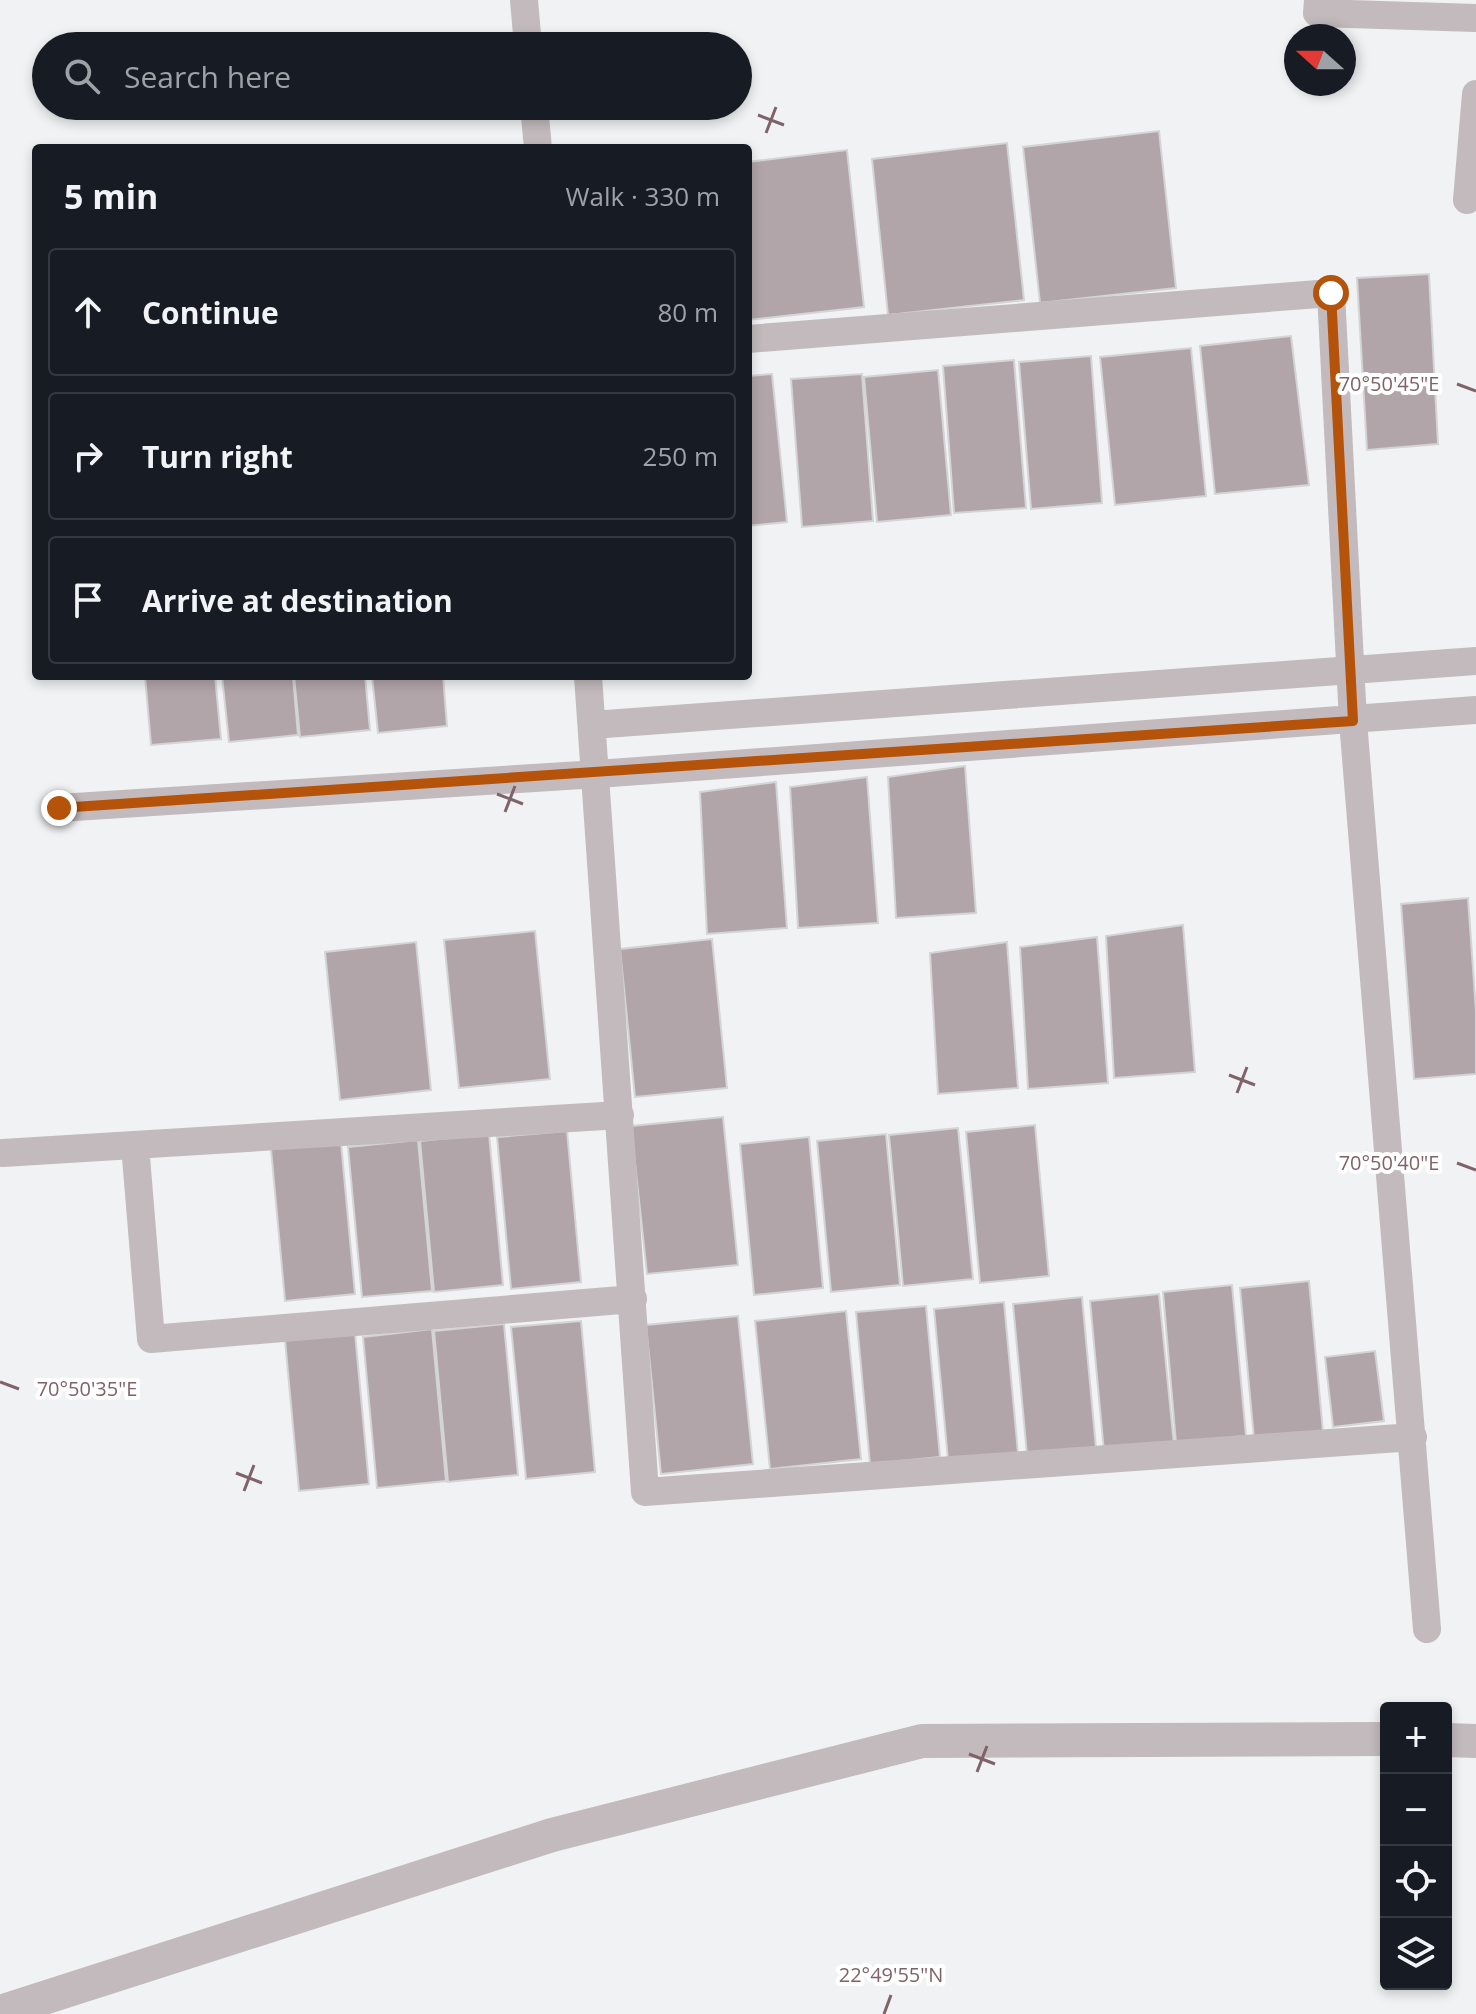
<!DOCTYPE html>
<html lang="en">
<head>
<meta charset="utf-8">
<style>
  body { margin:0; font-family:"Open Sans",sans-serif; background:#20242c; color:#f1f3f6 }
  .controls { position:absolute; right:24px; bottom:24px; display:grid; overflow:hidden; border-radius:8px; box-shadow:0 4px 12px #0003 }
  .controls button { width:72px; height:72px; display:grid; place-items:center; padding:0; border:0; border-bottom:2px solid #363941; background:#171b24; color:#f1f3f6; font:40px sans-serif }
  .compass { position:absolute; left:1284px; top:24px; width:72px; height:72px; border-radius:50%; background:#171b24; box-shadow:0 4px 12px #0003; rotate:291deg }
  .stop { position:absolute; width:24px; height:24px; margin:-18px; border:6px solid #b45309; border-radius:50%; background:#fff }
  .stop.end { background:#b45309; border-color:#fff; box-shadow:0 2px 8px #0008 }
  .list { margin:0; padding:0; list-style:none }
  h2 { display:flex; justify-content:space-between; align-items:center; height:104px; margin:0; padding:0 32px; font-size:34px }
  h2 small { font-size:26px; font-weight:400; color:#9ea1a6 }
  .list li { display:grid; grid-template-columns:52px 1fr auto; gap:24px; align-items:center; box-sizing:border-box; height:128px; margin:0 16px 16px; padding:0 16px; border:2px solid #363941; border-radius:8px }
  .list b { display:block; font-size:30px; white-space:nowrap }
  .list em { font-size:26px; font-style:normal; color:#9ea1a6 }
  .icon { flex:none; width:44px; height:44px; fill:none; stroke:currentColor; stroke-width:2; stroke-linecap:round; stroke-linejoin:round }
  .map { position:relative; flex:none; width:1476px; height:2014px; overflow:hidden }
  .search { position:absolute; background:#171b24; box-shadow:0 4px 12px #0003; left:32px; top:32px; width:720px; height:88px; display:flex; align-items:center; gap:20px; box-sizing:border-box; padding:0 28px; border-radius:44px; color:#9ea1a6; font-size:30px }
  .panel { position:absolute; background:#171b24; box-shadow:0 4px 12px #0003; left:32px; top:144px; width:720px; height:536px; border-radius:8px }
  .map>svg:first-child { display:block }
</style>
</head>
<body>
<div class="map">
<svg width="1476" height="2014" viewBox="0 0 1476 2014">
  <rect width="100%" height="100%" fill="#f0f2f4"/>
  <path fill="#b2a5a9" stroke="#d3d4d5" stroke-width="2" d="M1159 131 1176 288 1040 303 1023 147Z
    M1007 143 1024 300 888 315 872 159Z
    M847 150 864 307 748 320V162Z
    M1429 274 1438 444 1367 450 1357 278Z
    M1291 336 1309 485 1215 494 1200 346Z
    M1191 348 1206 496 1115 505 1100 357Z
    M1091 356 1102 503 1031 509 1019 362Z
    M1014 360 1026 508 954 513 943 366Z
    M938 370 951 515 877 522 864 377Z
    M772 374 787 522 748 526V376Z
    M862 374 873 521 802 527 791 379Z
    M145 676H215L221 739 151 745Z
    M222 676H293L298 735 229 742Z
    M294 676H365L370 730 300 737Z
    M372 676H443L447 726 378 733Z
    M965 766 976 913 896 918 888 777Z
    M867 777 878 923 798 928 790 787Z
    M776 782 787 928 707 934 700 792Z
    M1468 898 1476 1011V1074L1414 1079 1401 904Z
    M1183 925 1195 1072 1114 1078 1106 936Z
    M535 931 550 1079 459 1088 444 940Z
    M1097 937 1108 1083 1028 1089 1020 947Z
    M712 939 727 1088 635 1097 620 949Z
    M416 942 431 1090 340 1100 325 952Z
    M1007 942 1018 1088 938 1094 930 953Z
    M723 1117 738 1265 647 1274 631 1126Z
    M1035 1125 1049 1276 980 1283 966 1132Z
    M958 1128 973 1279 903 1286 889 1135Z
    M567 1131 581 1282 511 1289 497 1137Z
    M489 1134 503 1285 434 1292 420 1141Z
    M886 1134 900 1285 831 1292 817 1141Z
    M809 1137 823 1288 754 1295 740 1144Z
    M418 1140 432 1291 362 1297 348 1147Z
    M341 1143 355 1294 285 1301 271 1149Z
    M1309 1281 1323 1432 1254 1439 1240 1288Z
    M1232 1285 1246 1436 1176 1443 1163 1292Z
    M1159 1294 1174 1445 1104 1452 1090 1301Z
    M1082 1297 1096 1448 1027 1455 1013 1304Z
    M1004 1302 1018 1453 948 1460 934 1309Z
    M926 1306 940 1457 870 1464 856 1312Z
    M846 1311 861 1459 770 1469 755 1321Z
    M738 1316 753 1464 661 1474 646 1325Z
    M581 1321 595 1472 526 1479 511 1327Z
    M504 1324 518 1475 448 1482 434 1331Z
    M432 1329 446 1481 377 1488 363 1337Z
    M355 1333 369 1484 299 1491 285 1340Z
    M1375 1351 1384 1421 1333 1427 1325 1357Z"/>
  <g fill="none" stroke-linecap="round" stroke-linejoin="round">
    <path stroke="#c2babc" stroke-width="28" d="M524 0 528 46
      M1318 0 1317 13 1476 18
      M534 106 538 148
      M1467 200 1476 94
      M748 339 1331 293 1353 721 1427 1629
      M588 676 645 1492 1413 1437
      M592 725 1476 661
      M59 808 597 774 1476 710
      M135 1145 151 1339 633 1299
      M3 1153 620 1115"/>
    <path stroke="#c2babc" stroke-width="34" d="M1446 1740 1476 1741
      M0 2012 552 1835 922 1741 1386 1739"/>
  </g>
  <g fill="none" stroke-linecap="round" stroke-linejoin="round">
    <path stroke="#b45309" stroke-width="10" d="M59 808 1353 721 1331 293"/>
  </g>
  <path fill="none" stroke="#806369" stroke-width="3" d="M758 115 784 125M766 133 776 107M1457 384 1476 391M497 794 523 804M505 812 515 786M1229 1075 1255 1085M1237 1093 1247 1067M1457 1163 1476 1170M0 1382 19 1389M236 1473 262 1483M244 1491 254 1465M969 1754 995 1764M977 1772 987 1746M884 2014 891 1995"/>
  <g font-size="20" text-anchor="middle" fill="#806369" stroke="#fff" stroke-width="8" stroke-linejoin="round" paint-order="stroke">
    <text x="1389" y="391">70°50'45"E</text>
    <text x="1389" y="1170">70°50'40"E</text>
    <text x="87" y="1396">70°50'35"E</text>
    <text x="891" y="1982">22°49'55"N</text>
  </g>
</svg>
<div class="controls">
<button>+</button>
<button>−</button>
<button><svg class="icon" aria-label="locate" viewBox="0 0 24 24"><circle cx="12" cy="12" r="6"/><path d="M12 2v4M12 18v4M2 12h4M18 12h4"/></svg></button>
<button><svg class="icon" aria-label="layers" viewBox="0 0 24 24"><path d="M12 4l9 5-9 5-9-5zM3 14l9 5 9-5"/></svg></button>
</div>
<svg class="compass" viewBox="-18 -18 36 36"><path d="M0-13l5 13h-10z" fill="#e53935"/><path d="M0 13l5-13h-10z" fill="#9ea1a6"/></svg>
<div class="stop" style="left:1331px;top:293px"></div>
<div class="stop end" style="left:59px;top:808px"></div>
<div class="search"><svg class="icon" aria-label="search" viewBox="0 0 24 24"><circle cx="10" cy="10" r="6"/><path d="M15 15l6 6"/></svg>Search here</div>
<section class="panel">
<h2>5 min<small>Walk · 330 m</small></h2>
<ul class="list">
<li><svg class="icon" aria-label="ahead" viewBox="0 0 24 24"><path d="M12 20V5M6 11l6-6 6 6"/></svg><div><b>Continue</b></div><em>80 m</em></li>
<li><svg class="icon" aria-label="right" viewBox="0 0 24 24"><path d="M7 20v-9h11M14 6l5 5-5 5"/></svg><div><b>Turn right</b></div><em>250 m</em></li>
<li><svg class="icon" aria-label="arrive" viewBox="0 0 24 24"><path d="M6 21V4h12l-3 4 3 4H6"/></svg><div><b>Arrive at destination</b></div></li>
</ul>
</section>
</div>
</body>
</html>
